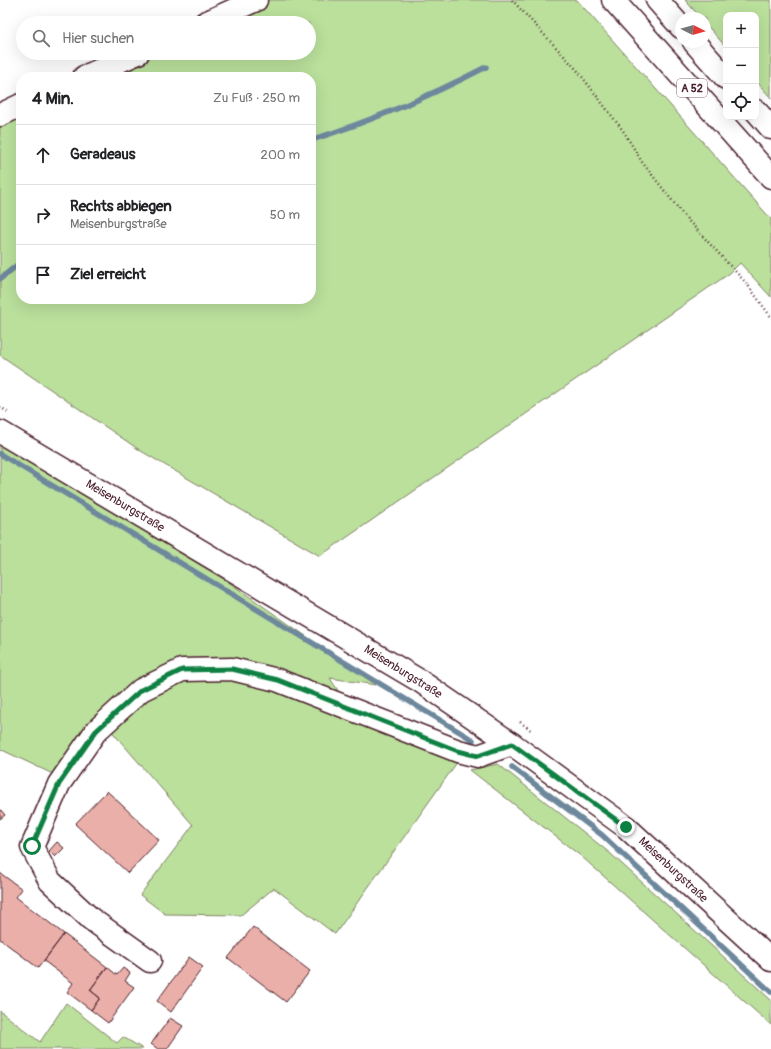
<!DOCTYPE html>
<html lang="de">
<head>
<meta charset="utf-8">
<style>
  body { margin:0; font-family:Pangolin,sans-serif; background:#f6f6f6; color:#202124 }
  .controls { position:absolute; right:12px; top:12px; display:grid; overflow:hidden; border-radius:8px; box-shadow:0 4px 16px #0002 }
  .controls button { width:36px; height:36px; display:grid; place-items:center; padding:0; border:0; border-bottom:1px solid #e0e0e0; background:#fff; color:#202124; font:20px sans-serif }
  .compass { position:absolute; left:675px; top:12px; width:36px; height:36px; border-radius:50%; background:#fff; box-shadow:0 4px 16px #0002; rotate:96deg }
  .stop { position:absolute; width:12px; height:12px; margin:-9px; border:3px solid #0b8043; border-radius:50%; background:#fff }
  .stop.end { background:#0b8043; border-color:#fff; box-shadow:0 1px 4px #0008 }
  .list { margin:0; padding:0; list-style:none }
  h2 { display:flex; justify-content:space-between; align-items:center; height:52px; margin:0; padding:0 16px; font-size:17px }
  h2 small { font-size:13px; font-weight:400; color:#757577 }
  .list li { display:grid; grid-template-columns:26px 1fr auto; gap:12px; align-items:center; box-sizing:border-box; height:60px; padding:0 16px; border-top:1px solid #e0e0e0 }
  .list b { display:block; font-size:15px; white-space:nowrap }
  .list p { margin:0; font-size:13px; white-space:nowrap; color:#757577 }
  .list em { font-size:13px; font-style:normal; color:#757577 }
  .icon { flex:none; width:22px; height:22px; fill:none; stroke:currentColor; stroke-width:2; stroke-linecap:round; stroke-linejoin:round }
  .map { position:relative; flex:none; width:771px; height:1049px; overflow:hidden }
  .search { position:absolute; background:#fff; box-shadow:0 4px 16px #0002; left:16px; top:16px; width:300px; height:44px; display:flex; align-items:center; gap:10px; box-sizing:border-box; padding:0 14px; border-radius:22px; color:#757577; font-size:15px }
  .panel { position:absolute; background:#fff; box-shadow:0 4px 16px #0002; left:16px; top:72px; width:300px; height:232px; border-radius:16px }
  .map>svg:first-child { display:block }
</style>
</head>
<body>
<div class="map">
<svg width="771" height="1049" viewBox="0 0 771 1049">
  <rect width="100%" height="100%" fill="#fff"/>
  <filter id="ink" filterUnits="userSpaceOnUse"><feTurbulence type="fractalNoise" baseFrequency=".025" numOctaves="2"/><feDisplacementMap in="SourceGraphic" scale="8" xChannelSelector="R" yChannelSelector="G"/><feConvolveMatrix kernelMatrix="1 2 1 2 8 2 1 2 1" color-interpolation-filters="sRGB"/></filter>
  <g filter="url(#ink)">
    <path fill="#bae09c" stroke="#828064" d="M268 0H577L771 219V297L740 263 730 273 320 556 141 451 0 355V123L21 113V299H311V77H100L152 53H309V23H218Z
      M685 0H771V98L756 81V15H726V47L705 23V18H701Z
      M0 445 227 581 376 685 330 678 354 716 458 761 335 934 274 888 241 915 165 914 140 895 193 825 101 719 57 776 0 749Z
      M498 764 611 854 771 1000V1025L582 857 470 770Z
      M66 1003 117 1043 123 1037 143 1049H0V1011L40 1042Z"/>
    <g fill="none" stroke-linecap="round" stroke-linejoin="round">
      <path stroke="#6d879c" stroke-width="5.5" d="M311 140C372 121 430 96 486 67
        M0 279 21 262
        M0 454 473 740
        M512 767 602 835 771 992"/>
    </g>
    <path fill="#eaafa9" stroke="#4a1f2b" d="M107 791 159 840 128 873 75 824Z
      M0 809 5 815 0 819Z
      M57 842 64 848 55 857 49 851Z
      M0 873 22 889 16 897 64 934 38 968 0 939Z
      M253 927 310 971 286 1002 228 958Z
      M64 934 107 967 90 990 100 998 91 1010 67 992 73 983 44 961Z
      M189 957 203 967 171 1012 157 1001Z
      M107 967 117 975 123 968 130 973 125 981 134 987 108 1023 91 1010 100 998 90 990Z
      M170 1018 183 1026 167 1049H158L151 1044Z"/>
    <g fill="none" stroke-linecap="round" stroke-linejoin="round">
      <g stroke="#4a1f2b" stroke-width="25">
        <path id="minor" d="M205 23 256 0
          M84 77 138 53
          M0 115 21 105
          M150 961 91 919 50 881 32 847 59 784 96 731 141 690 182 670 232 669 277 680 458 751 478 756 512 744"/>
      </g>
      <g stroke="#4a1f2b" stroke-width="25">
        <path id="major" d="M0 432 420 681 512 744 626 827 771 960"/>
      </g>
      <g stroke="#4a1f2b" stroke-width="25">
        <path id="highway" d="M613 0 771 177
          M657 0 681 27
          M694 42 726 78
          M756 111 771 128"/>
      </g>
      <path stroke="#4a1f2b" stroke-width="2.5" stroke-dasharray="1 3" stroke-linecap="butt" d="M512 0 577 70 624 132 642 162 685 217 747 284 771 317
        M0 407 8 412
        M520 722 532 731"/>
      <use href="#minor" stroke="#fff" stroke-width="22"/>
      <use href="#major" stroke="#fff" stroke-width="22"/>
      <use href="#highway" stroke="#fff" stroke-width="22"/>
    </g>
  </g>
  <g fill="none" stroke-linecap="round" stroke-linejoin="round" filter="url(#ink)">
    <path stroke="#0b8043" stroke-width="5" d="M32 846 59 784 96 731 141 690 182 670 232 669 278 680 458 751 478 756 512 744 626 827"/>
  </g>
  <g text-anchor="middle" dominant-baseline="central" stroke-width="3" stroke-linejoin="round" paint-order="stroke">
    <rect fill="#fff" stroke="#80626b" stroke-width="1" x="677" y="79" width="30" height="18" rx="3"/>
    <g font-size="11" font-weight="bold" fill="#4a1f2b">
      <text x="692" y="88">A 52</text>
    </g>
    <g font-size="12" fill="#4a1f2b" stroke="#fff">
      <text transform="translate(125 506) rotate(31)">Meisenburgstraße</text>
      <text transform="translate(403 672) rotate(32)">Meisenburgstraße</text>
      <text transform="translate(673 870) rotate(43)">Meisenburgstraße</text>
    </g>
  </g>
</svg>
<div class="controls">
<button>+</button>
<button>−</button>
<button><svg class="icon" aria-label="locate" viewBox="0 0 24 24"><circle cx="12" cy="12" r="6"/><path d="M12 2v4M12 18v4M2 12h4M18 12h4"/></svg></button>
</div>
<svg class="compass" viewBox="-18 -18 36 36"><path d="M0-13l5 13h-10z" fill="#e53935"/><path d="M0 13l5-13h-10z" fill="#757577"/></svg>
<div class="stop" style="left:32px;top:846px"></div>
<div class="stop end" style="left:626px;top:827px"></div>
<div class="search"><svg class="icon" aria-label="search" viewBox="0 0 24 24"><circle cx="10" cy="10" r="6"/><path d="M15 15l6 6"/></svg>Hier suchen</div>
<section class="panel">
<h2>4 Min.<small>Zu Fuß · 250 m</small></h2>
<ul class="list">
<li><svg class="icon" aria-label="ahead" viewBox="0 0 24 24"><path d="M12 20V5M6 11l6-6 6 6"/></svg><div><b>Geradeaus</b></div><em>200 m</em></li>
<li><svg class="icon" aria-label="right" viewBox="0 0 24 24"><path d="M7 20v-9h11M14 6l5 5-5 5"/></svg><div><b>Rechts abbiegen</b><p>Meisenburgstraße</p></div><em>50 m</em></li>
<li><svg class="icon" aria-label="arrive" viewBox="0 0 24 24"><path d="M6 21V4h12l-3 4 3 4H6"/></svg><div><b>Ziel erreicht</b></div></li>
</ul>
</section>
</div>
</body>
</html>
